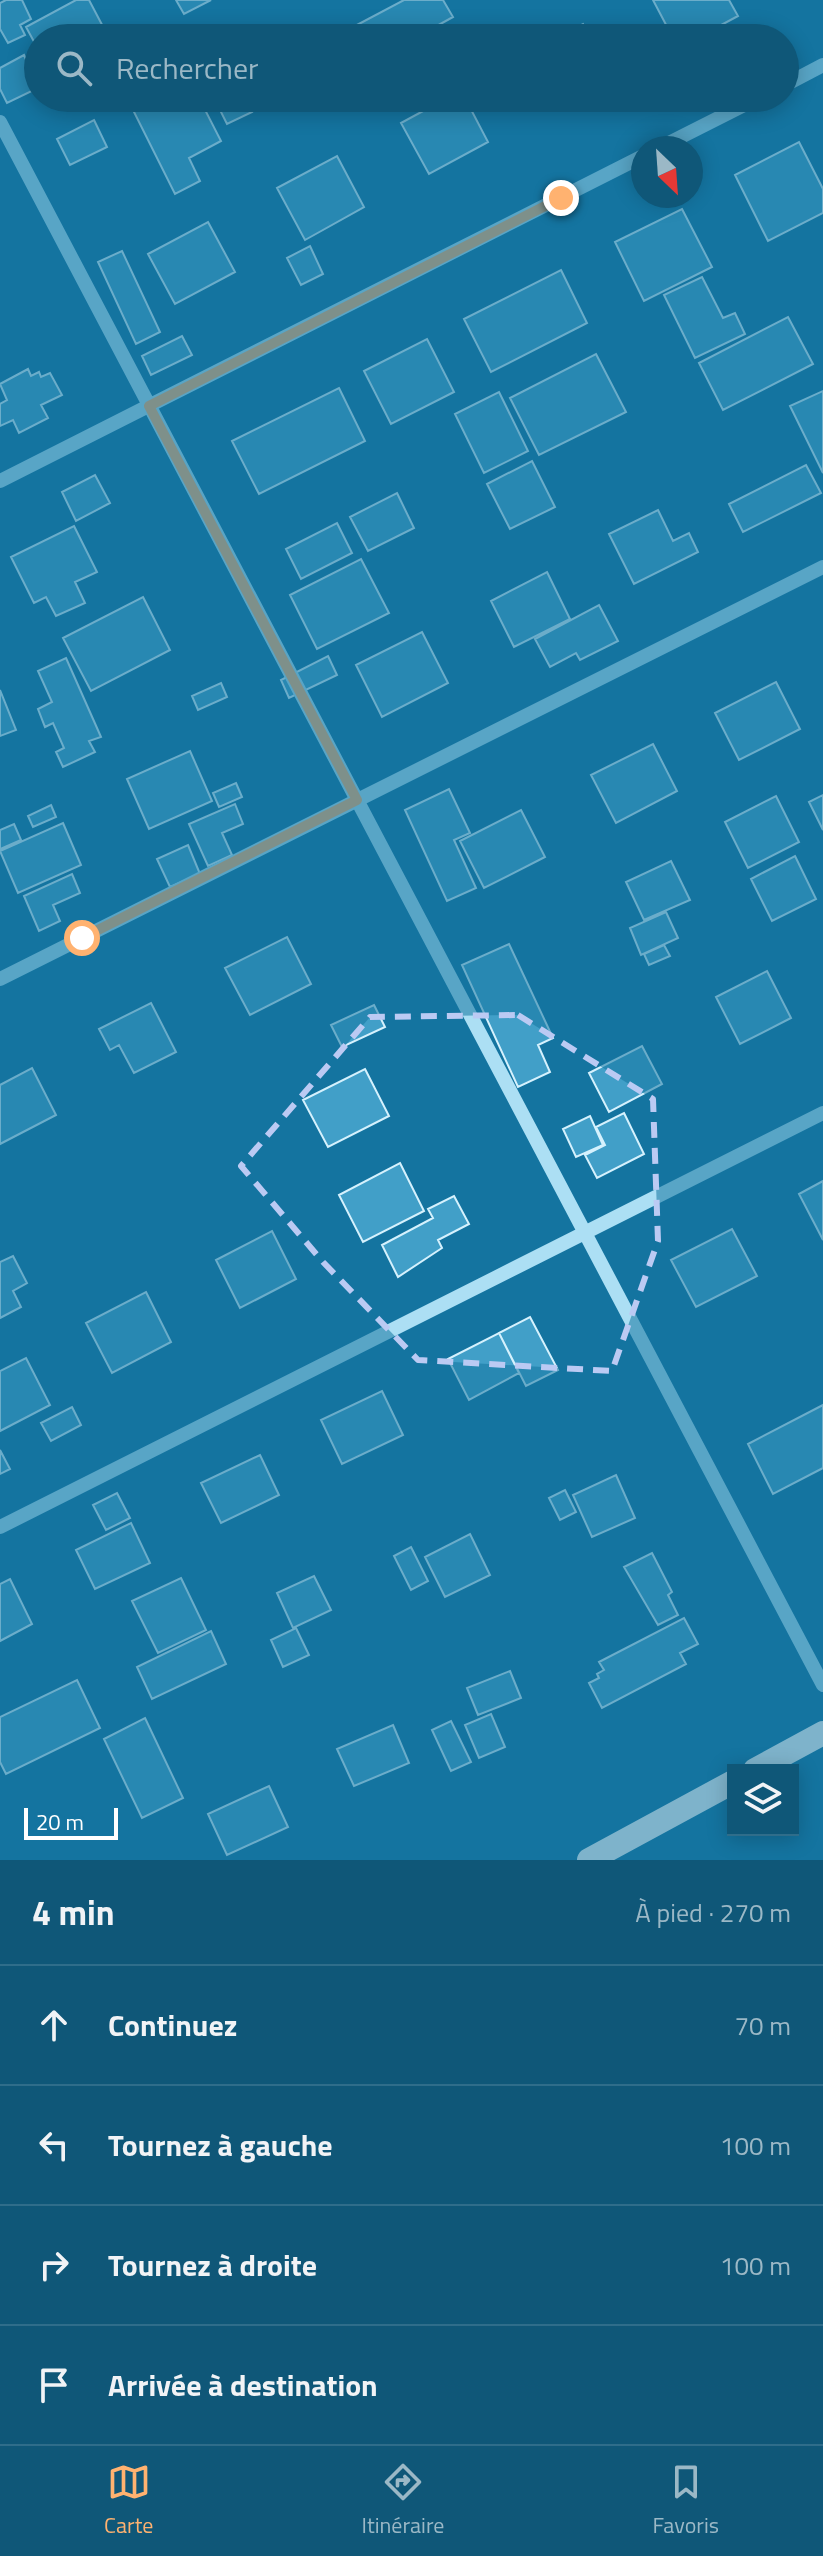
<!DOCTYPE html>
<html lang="fr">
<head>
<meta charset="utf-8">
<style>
  body { margin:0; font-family:"Titillium Web",sans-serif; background:#1d6080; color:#f1f3f6 }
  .controls { position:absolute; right:24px; bottom:24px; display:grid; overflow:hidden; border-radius:0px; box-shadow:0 4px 20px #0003 }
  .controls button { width:72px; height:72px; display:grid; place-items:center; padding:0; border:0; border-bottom:2px solid #2f6d8a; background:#0f5778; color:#f1f3f6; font:40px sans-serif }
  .compass { position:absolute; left:631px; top:136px; width:72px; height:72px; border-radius:50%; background:#0f5778; box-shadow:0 4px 20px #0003; rotate:155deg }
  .scale { position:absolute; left:24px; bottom:20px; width:94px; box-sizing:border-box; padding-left:8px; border:4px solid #fff; border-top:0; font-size:22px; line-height:28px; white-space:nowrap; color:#fff; -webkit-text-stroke:6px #1474a0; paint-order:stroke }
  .stop { position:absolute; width:24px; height:24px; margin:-18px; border:6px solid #ffb270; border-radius:50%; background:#fff }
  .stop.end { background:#ffb270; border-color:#fff; box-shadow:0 2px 8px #0008 }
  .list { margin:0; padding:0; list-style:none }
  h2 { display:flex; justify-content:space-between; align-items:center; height:104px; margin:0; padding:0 32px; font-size:34px }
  h2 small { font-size:26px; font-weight:400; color:#9bb8c6 }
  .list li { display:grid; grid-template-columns:52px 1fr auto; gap:24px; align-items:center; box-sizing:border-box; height:120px; padding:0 32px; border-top:2px solid #2f6d8a }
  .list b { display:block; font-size:30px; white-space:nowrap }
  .list em { font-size:26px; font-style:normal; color:#9bb8c6 }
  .icon { flex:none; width:44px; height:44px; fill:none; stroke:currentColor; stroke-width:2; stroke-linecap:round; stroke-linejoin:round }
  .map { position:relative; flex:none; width:823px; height:1860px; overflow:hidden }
  .search { position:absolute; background:#0f5778; box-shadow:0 4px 20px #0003; left:24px; right:24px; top:24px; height:88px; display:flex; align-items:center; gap:20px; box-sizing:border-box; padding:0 28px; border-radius:44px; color:#9bb8c6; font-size:30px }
  .sheet { height:584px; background:#0f5778 }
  nav { display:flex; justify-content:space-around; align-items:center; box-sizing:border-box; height:112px; border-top:2px solid #2f6d8a; background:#0f5778; font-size:22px; color:#9bb8c6 }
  nav a { display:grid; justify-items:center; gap:4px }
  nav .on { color:#ffb270 }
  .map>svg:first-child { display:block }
</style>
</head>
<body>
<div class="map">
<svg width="823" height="1860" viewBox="0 0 823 1860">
  <rect width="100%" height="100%" fill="#1474a0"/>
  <path fill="#419fc8" stroke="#d5f1fd" stroke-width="2" d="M6 0H22L31 19 20 25 25 35 8 43 0 29V3Z
    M76 0H89L109 38H38V49L26 27Z
    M176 0H211L184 14Z
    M404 0H443L453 17 415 38H362L355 26Z
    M653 0H729L738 16 697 38H673Z
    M583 24 590 38H556Z
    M24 55 38 88 7 103 0 89V68Z
    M146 98H199L221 141 189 158 200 181 175 194 131 106Z
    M214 98H245L252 112 227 124Z
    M447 98H465L488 142 429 174 401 123Z
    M94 120 107 147 70 165 57 139Z
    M799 142 823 189V213L768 241 735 175Z
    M337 156 364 207 305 240 277 188Z
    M682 209 712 267 644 301 615 242Z
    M208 222 235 272 175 304 148 254Z
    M310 246 323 274 301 285 287 258Z
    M122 251 160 332 136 344 98 262Z
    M561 270 587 323 491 372 464 319Z
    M702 277 723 318 735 313 745 334 695 358 664 295Z
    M788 317 813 364 723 410 699 363Z
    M182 336 192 355 151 375 142 356Z
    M427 339 454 392 391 424 364 371Z
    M596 354 626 412 539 455 510 398Z
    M28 369 31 376 39 372 41 377 50 373 62 395 41 405 48 418 19 433 13 420 0 426V404L7 400 0 384Z
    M339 388 365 441 259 494 232 441Z
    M823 391V473L790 406Z
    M499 392 528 451 484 473 455 414Z
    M532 461 555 507 510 529 487 484Z
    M806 465 821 493 743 532 729 504Z
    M95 475 110 503 76 521 62 492Z
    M397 493 414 528 368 551 350 517Z
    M658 510 673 541 689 533 698 552 634 584 609 534Z
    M337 523 352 553 301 579 286 549Z
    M74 526 97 572 75 582 85 603 56 616 46 597 34 603 11 557Z
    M361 559 389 613 317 649 290 595Z
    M547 572 570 619 514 647 491 601Z
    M143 597 170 650 91 691 63 638Z
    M599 605 618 641 580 660 576 653 550 667 535 639Z
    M422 632 448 683 382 717 356 665Z
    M328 656 337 675 289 698 281 680Z
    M66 658 101 737 89 741 95 752 63 767 56 752 64 748 53 723 45 727 38 709 52 702 38 671Z
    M776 682 800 729 739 760 715 713Z
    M221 683 227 697 198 710 192 696Z
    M0 690 16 730 0 736Z
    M653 744 677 791 616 823 591 775Z
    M190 751 212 801 149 829 127 779Z
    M236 783 242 797 219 807 213 793Z
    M449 789 470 833 454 840 476 888 447 901 405 810Z
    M823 795V830L809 802Z
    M776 796 799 842 748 868 725 822Z
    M235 804 243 824 222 833 232 855 208 866 189 824Z
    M51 805 56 817 33 827 28 816Z
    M521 810 545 857 484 888 460 841Z
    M63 823 81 865 18 893 0 851Z
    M14 824 21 840 0 849V830Z
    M188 845 200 874 170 887 157 859Z
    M795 856 816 899 772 921 751 879Z
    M671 861 690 900 644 920 626 882Z
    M72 874 80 893 53 905 60 921 39 931 24 896Z
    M666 912 678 938 641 955 630 928Z
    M287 937 311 984 250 1015 225 968Z
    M509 944 553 1038 538 1045 550 1072 518 1087 462 965Z
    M664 945 670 956 649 965 644 954Z
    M767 971 791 1018 740 1044 716 997Z
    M151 1003 176 1052 134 1073 119 1045 110 1050 99 1029Z
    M374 1005 385 1027 342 1047 331 1025Z
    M642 1046 662 1084 609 1112 589 1073Z
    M32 1068 56 1115 0 1144V1085Z
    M365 1069 389 1116 328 1147 303 1100Z
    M624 1113 644 1154 597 1178 585 1155 605 1145 596 1127Z
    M590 1116 603 1145 576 1157 563 1129Z
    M400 1163 424 1211 363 1242 339 1195Z
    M823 1181V1240L799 1194Z
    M454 1196 469 1224 438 1240 442 1248 398 1277 382 1245 433 1218 428 1209Z
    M732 1229 757 1276 696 1307 671 1260Z
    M272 1231 296 1279 240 1308 216 1260Z
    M13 1256 27 1283 13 1291 21 1307 0 1318V1262Z
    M146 1292 171 1342 112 1373 86 1323Z
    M530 1317 558 1370 526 1386 499 1333Z
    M499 1333 519 1373 469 1400 448 1359Z
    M26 1358 50 1405 0 1431V1371Z
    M382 1391 403 1435 342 1464 321 1420Z
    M823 1405V1468L773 1494 748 1444Z
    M72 1407 81 1425 51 1441 41 1423Z
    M0 1450 10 1469 0 1474Z
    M260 1455 279 1495 221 1523 201 1483Z
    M616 1475 635 1518 592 1537 573 1495Z
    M565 1490 576 1512 560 1520 549 1498Z
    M117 1493 130 1518 106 1530 93 1505Z
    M131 1523 150 1563 95 1589 76 1550Z
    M470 1534 490 1575 445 1597 425 1557Z
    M411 1547 428 1581 411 1590 394 1556Z
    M652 1553 672 1592 668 1595 678 1615 658 1625 624 1567Z
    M314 1576 331 1610 293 1628 277 1593Z
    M181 1578 206 1630 158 1653 132 1601Z
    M10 1579 32 1624 0 1641V1584Z
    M684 1618 698 1644 680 1653 686 1664 602 1708 589 1683 599 1678 597 1674 604 1670 599 1662Z
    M296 1628 309 1655 283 1667 271 1640Z
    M211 1631 226 1664 152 1699 137 1667Z
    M510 1671 521 1698 478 1715 467 1688Z
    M77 1680 100 1728 6 1774 0 1762V1717Z
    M491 1714 505 1747 479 1758 465 1725Z
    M145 1718 183 1798 142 1818 104 1739Z
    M451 1721 471 1762 451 1771 432 1730Z
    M393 1725 409 1763 354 1786 337 1749Z
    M269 1786 288 1827 227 1855 208 1814Z"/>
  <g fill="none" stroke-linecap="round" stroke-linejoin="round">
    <path stroke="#acdff4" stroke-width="14" d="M785 85 823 65
      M0 122 823 1685
      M659 148 758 98
      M0 481 643 156
      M0 979 823 567
      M0 1527 823 1113"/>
    <path stroke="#fff" stroke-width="24" d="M755 1770 823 1733
      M589 1860 733 1782"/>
  </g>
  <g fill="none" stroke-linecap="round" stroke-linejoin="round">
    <path stroke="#ffb270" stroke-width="10" d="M82 938 357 800 149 406 561 198"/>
  </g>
  <path d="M0 0H823V1860H0ZM518 1015 653 1099 658 1241 612 1371 418 1360 323 1262 241 1166 370 1017Z" fill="#1474a0" fill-opacity=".55" fill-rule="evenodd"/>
  <path fill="none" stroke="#bbcaf3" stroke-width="6" stroke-dasharray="16 10" stroke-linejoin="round" d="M518 1015 653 1099 658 1241 612 1371 418 1360 323 1262 241 1166 370 1017Z"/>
</svg>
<div class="controls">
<button><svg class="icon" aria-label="layers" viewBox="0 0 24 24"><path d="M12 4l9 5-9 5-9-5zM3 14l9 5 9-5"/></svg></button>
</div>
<svg class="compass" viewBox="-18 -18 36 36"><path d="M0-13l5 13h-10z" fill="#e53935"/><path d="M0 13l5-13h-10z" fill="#9bb8c6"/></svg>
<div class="scale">20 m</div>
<div class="stop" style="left:82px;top:938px"></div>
<div class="stop end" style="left:561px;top:198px"></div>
<div class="search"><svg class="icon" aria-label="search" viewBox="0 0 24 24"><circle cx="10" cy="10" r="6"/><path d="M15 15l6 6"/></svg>Rechercher</div>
</div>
<section class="sheet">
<h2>4 min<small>À pied · 270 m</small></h2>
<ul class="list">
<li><svg class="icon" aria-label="ahead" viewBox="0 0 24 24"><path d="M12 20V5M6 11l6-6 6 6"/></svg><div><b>Continuez</b></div><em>70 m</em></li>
<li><svg class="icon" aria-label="left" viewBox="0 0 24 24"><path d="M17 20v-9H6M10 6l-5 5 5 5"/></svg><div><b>Tournez à gauche</b></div><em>100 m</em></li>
<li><svg class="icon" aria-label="right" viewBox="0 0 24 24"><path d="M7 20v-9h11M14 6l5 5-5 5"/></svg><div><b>Tournez à droite</b></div><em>100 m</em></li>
<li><svg class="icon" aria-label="arrive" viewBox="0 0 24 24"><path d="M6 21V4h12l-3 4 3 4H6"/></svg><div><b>Arrivée à destination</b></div></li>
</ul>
</section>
<nav>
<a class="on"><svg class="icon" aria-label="map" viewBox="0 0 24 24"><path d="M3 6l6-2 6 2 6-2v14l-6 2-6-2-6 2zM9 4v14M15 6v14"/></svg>Carte</a>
<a><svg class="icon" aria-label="directions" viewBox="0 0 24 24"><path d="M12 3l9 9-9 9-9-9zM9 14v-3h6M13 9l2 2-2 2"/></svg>Itinéraire</a>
<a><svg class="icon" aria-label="saved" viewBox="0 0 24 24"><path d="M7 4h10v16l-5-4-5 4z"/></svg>Favoris</a>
</nav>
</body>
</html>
